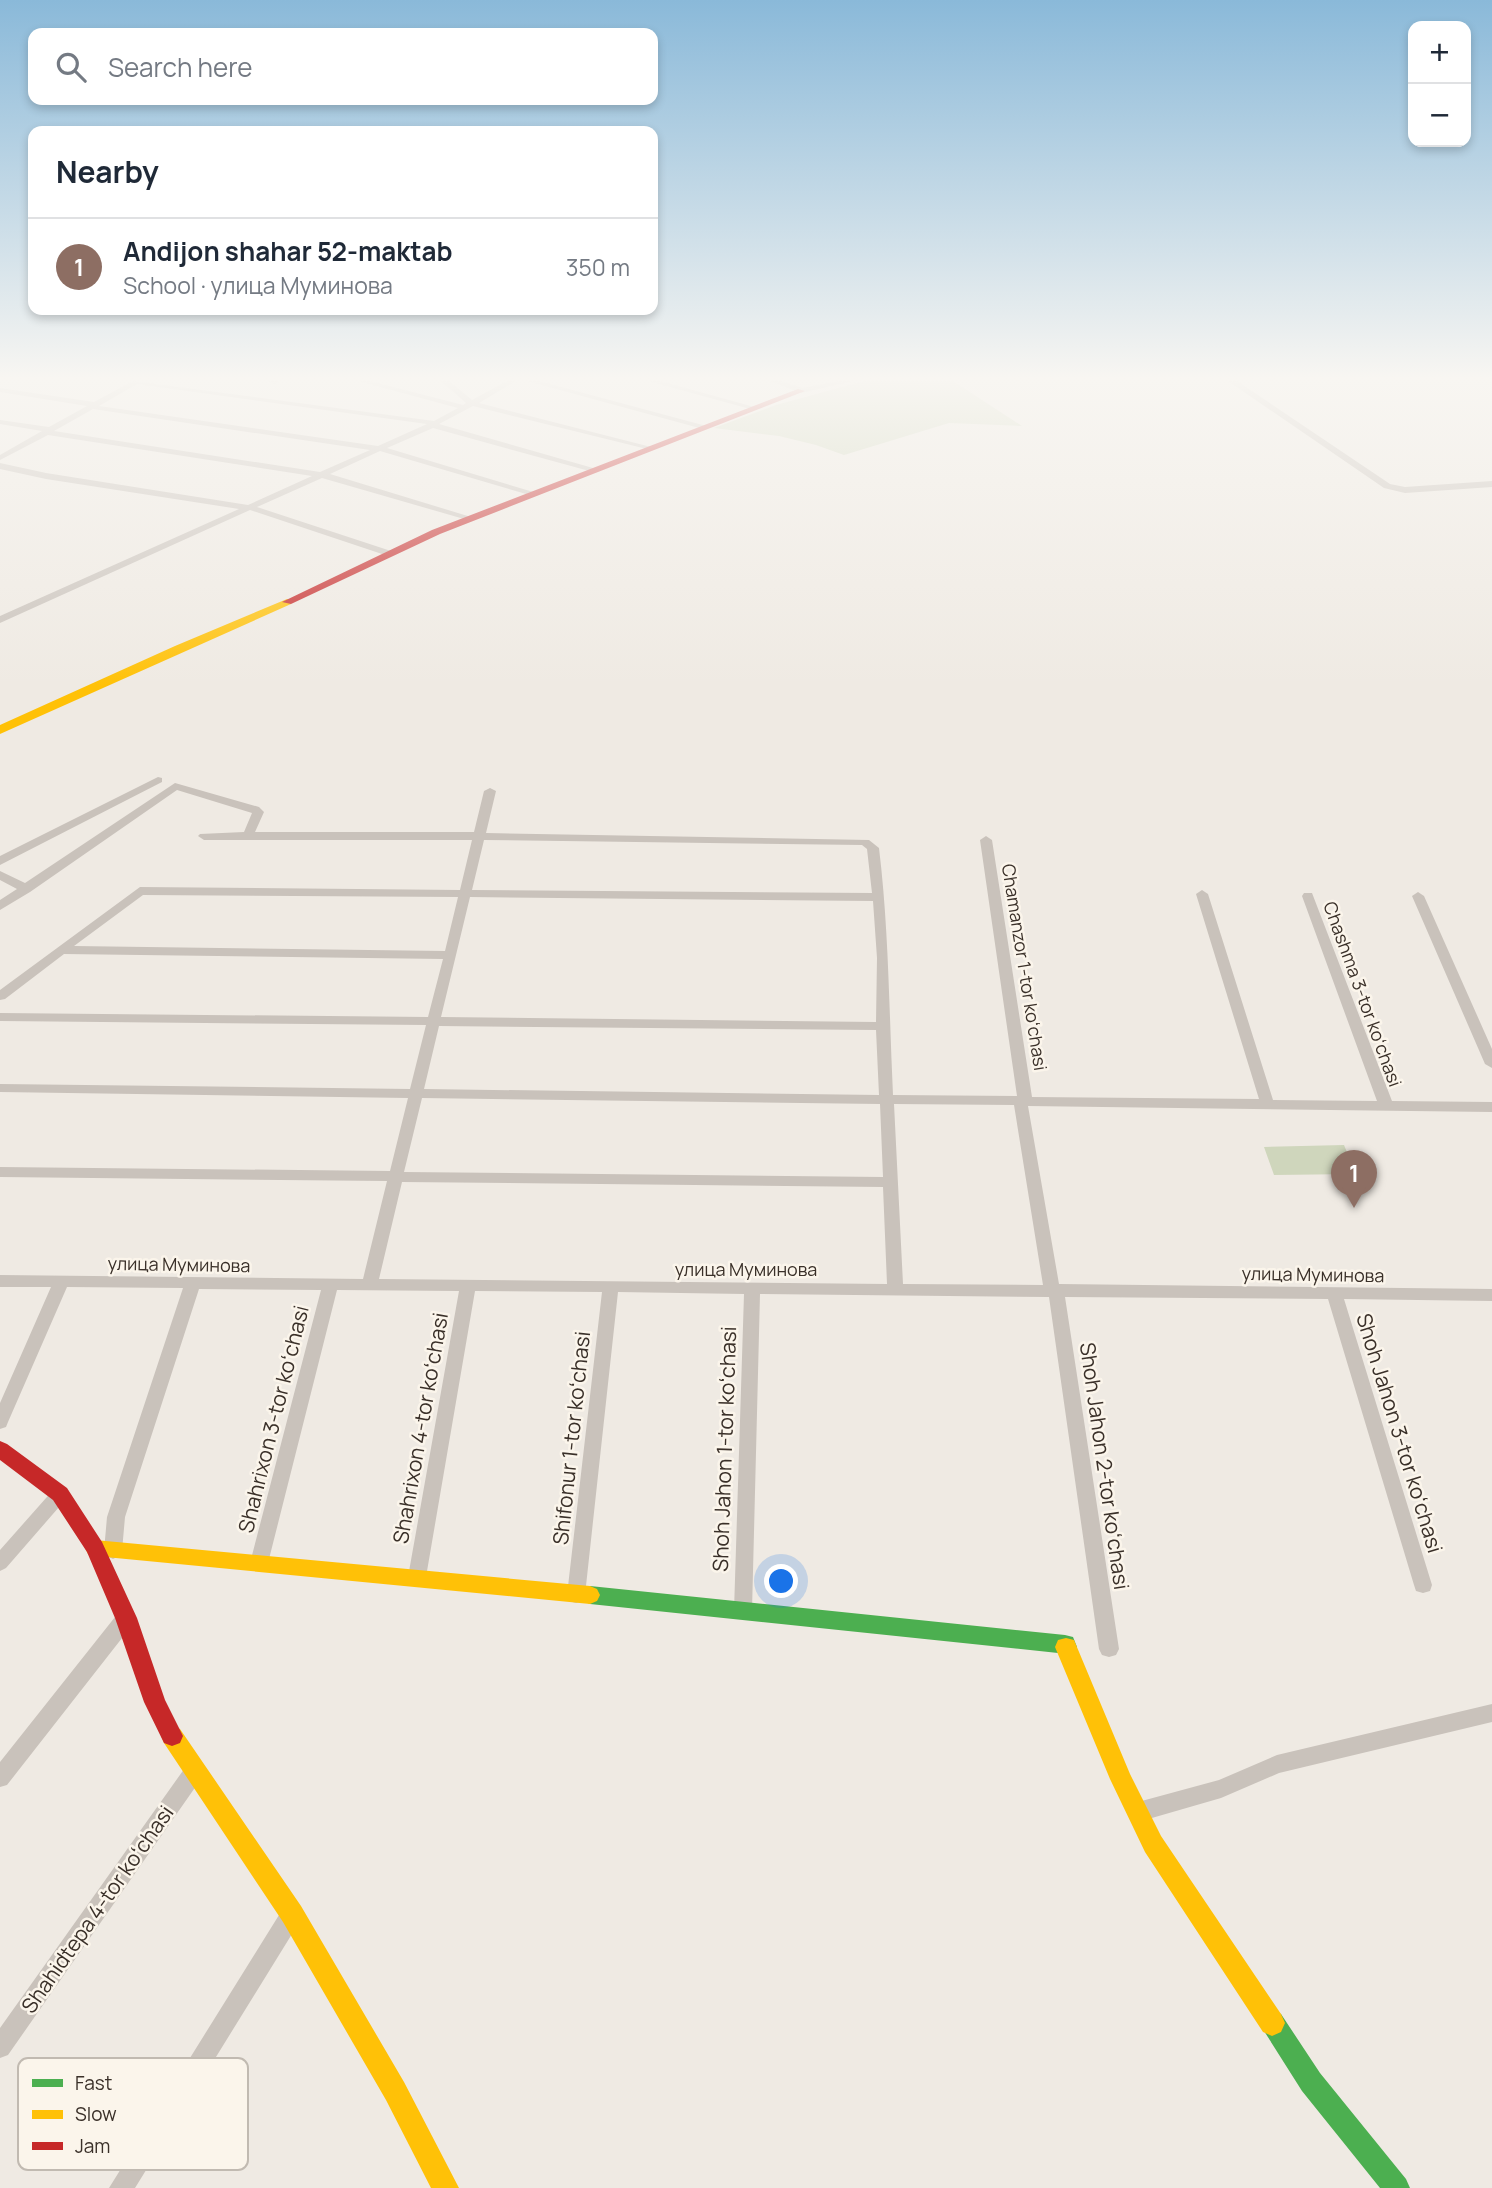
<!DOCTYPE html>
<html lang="en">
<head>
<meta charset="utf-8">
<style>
  body { margin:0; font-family:Manrope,sans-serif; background:#f2f2f3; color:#1f2937 }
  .controls { position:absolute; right:21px; top:21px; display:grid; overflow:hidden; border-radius:14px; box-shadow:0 4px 10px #0003 }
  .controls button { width:63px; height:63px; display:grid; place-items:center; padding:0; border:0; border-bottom:2px solid #e0e1e3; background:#fff; color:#1f2937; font:35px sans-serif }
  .you { position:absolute; left:782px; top:1582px; width:24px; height:24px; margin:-18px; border:5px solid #fff; border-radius:50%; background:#1a73e8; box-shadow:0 0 0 10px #1a73e833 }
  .badge { display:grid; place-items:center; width:46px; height:46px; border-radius:50%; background:#79716a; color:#fff; font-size:23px; font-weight:700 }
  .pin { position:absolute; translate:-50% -58px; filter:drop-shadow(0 2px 4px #0008) }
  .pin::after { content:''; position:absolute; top:37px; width:24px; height:21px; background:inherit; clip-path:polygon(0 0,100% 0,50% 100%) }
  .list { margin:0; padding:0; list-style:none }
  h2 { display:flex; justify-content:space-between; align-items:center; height:91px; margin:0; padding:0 28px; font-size:30px }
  h2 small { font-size:23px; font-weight:400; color:#747a83 }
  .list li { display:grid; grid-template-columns:46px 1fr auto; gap:21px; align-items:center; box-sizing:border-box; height:98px; padding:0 28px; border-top:2px solid #e0e1e3 }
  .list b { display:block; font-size:26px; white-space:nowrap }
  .list p { margin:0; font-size:23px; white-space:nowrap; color:#747a83 }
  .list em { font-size:23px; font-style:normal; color:#747a83 }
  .icon { flex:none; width:38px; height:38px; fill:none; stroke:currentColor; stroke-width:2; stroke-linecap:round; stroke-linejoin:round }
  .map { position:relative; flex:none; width:1492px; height:2188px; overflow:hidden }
  .search { position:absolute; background:#fff; box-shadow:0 4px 10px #0003; left:28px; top:28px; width:630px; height:77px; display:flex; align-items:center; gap:18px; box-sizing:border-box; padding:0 24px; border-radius:14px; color:#747a83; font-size:26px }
  .panel { position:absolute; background:#fff; box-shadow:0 4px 10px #0003; left:28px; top:126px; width:630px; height:189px; border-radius:14px }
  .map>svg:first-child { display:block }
</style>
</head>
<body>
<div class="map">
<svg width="1492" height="2188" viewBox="0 0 1492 2188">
  <rect width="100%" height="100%" fill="#efeae3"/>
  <path fill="#cfd6bc" d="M864 381H953L1022 426 949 423 844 455 816 445 779 436 714 428 776 405Z
    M1344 1145 1356 1174 1274 1175 1264 1147Z"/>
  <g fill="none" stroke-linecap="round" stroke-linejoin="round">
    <path fill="#c9c2bb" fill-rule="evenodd" d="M133 381 434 421 458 408 358 381H370L463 405 466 403 441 381H449L472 400 507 381H516L479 403 655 448 651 450 473 406 439 424 600 470 593 472 433 428 387 448 540 494 533 496 380 451 330 474 471 517V521L322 478 257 507 391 551V555H385L250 510 0 623V616L239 509 46 479 0 469V463L46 473 248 505 312 476 48 435 0 460V455L42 431 0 424V420L49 427 87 406 0 392V388L94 402ZM137 384 427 424 378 446 99 406ZM93 409 370 450 320 472 54 431Z
      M268 381H277L278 382 274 384Z
      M527 381H539L710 427 703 429Z
      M648 381H660L758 408 754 410Z
      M770 381H782L802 388 839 381H853L801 393Z
      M1228 381H1237L1390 484 1405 487 1492 481V487L1405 493 1384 488Z
      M158 777 162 778V782L0 865V856Z
      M175 783 259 807 264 812 255 832H474L484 791 490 788 496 791 486 833 869 840 879 848C889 930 889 1012 893 1095L1017 1096 980 840 986 836 992 840 1032 1097 1259 1099 1196 894 1202 890 1208 894 1273 1100 1377 1101 1302 896 1304 893H1312L1392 1101 1492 1102V1112L1028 1106 1059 1284 1492 1289V1301L1344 1299 1432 1585 1430 1591 1423 1593 1416 1591 1414 1585 1328 1299 1065 1297 1119 1649 1116 1655 1109 1657 1102 1655 1099 1649 1049 1297 760 1294 752 1611 750 1617 743 1619 736 1617 734 1611 744 1294 618 1292 585 1595 583 1601 576 1603 569 1601 567 1595 602 1292 475 1291 426 1577 423 1582 417 1585 411 1582 408 1577 459 1291 337 1290 268 1563 265 1568 259 1571 253 1568 250 1563 321 1290 199 1289 125 1517 122 1551 119 1556 113 1559 107 1556 104 1551 107 1517 183 1288 67 1287 8 1422 6 1427 0 1429V1403L51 1287H0V1275L363 1279 387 1181 0 1177V1167L390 1171 408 1098 0 1092V1084L410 1089 426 1025 0 1021V1013L428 1017 443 959 64 954 5 999 0 1000V990L140 887 460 890 472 840H204L198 836 200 834 244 832 252 813 177 790 30 892 0 910V900L17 889 0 880V871L25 883ZM484 840 862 845 867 849 872 893 472 890ZM143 895 458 897 445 951 74 946ZM470 897 873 901 877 958 876 1022 441 1017ZM439 1026 876 1030 879 1095 424 1089ZM422 1098 880 1104 883 1177 404 1172ZM894 1104 1014 1105 1043 1285 903 1284ZM402 1182 883 1187 887 1284 379 1279Z
      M1418 892 1424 896 1492 1049V1068L1485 1064 1412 896Z
      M60 1487 66 1489 69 1494 66 1499 6 1568 0 1571V1550L54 1489Z
      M126 1610 133 1612 135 1618 133 1624 7 1785 0 1787V1762L119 1612Z
      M1492 1704V1722L1279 1773 1221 1798 1138 1822 1131 1819 1128 1812 1131 1805 1138 1802 1219 1780 1277 1755Z
      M194 1763 201 1765 204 1772 201 1779 8 2055 0 2058V2028L187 1765Z
      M292 1903 300 1907 303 1914 300 1921 135 2188H109L284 1907Z"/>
    <path fill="#4caf50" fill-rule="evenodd" d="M590 1586 1065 1635 1073 1637 1077 1647 1074 1654 1066 1656 1058 1653 590 1604 583 1601 580 1595 583 1589Z
      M1272 2010 1281 2014 1320 2073 1406 2179 1410 2188H1380L1302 2091 1259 2023 1263 2014Z"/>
    <path fill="#ffc107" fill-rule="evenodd" d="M287 599 291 600V604L0 734V725L175 646Z
      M95 1540 590 1586 597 1589 600 1595 597 1601 590 1604 95 1556 88 1554 85 1548 88 1542Z
      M1066 1638 1074 1640 1130 1774 1161 1836 1281 2014 1285 2023 1281 2032 1272 2036 1263 2032 1145 1852 1110 1779 1055 1647 1058 1640Z
      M172 1726 180 1729 301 1906 404 2082 459 2188H431L386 2100 283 1922 164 1743 161 1736 164 1729Z"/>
    <path fill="#c62828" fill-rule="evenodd" d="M798 389 805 391 440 534 291 604 282 602 432 530Z
      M0 1441 7 1444 67 1488 102 1542 137 1618 165 1700 183 1736 180 1743 172 1746 164 1743 144 1702 115 1618 87 1552 53 1500 0 1460Z"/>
  </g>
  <linearGradient id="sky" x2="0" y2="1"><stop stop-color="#8ab9d9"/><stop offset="0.55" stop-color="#f8f6f2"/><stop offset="1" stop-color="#f8f6f2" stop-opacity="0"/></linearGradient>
  <rect width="1492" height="687" fill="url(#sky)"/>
  <g text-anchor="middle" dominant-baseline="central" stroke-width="5" stroke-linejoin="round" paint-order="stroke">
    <g font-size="18" fill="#3a3029" stroke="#fbf5eb">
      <text transform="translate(1025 967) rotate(81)">Chamanzor 1-tor koʻchasi</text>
      <text transform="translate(1363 994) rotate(70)">Chashma 3-tor koʻchasi</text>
      <text transform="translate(179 1264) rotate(1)">улица Муминова</text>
      <text x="746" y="1269">улица Муминова</text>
      <text transform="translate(1313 1274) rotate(1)">улица Муминова</text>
    </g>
    <g font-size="21" fill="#3a3029" stroke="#fbf5eb">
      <text transform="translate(273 1419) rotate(-76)">Shahrixon 3-tor koʻchasi</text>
      <text transform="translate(420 1428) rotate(-80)">Shahrixon 4-tor koʻchasi</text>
      <text transform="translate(1400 1433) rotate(73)">Shoh Jahon 3-tor koʻchasi</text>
      <text transform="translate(571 1438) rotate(-84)">Shifonur 1-tor koʻchasi</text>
      <text transform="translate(724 1449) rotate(-88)">Shoh Jahon 1-tor koʻchasi</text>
      <text transform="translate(1105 1466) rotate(82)">Shoh Jahon 2-tor koʻchasi</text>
      <text transform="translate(97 1909) rotate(-55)">Shahidtepa 4-tor koʻchasi</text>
    </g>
  </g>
  <rect x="18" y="2058" width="230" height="112" rx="10" fill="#fbf5eb" stroke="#c1bab1" stroke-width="2"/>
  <rect x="32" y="2079" width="31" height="8" fill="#4caf50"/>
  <rect x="32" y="2110" width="31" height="9" fill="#ffc107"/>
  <rect x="32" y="2142" width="31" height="8" fill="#c62828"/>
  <g font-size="19" fill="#3a3029">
    <text x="75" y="2090">Fast</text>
    <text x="75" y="2121">Slow</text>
    <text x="75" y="2153">Jam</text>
  </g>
</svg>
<div class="controls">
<button>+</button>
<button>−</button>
</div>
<div class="you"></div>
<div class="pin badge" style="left:1354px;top:1208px;background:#8d6e63">1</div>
<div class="search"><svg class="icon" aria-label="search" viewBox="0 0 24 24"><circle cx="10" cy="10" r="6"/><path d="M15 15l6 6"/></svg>Search here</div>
<section class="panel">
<h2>Nearby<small></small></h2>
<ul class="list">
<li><span class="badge" style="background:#8d6e63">1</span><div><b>Andijon shahar 52-maktab</b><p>School · улица Муминова</p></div><em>350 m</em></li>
</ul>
</section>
</div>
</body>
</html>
